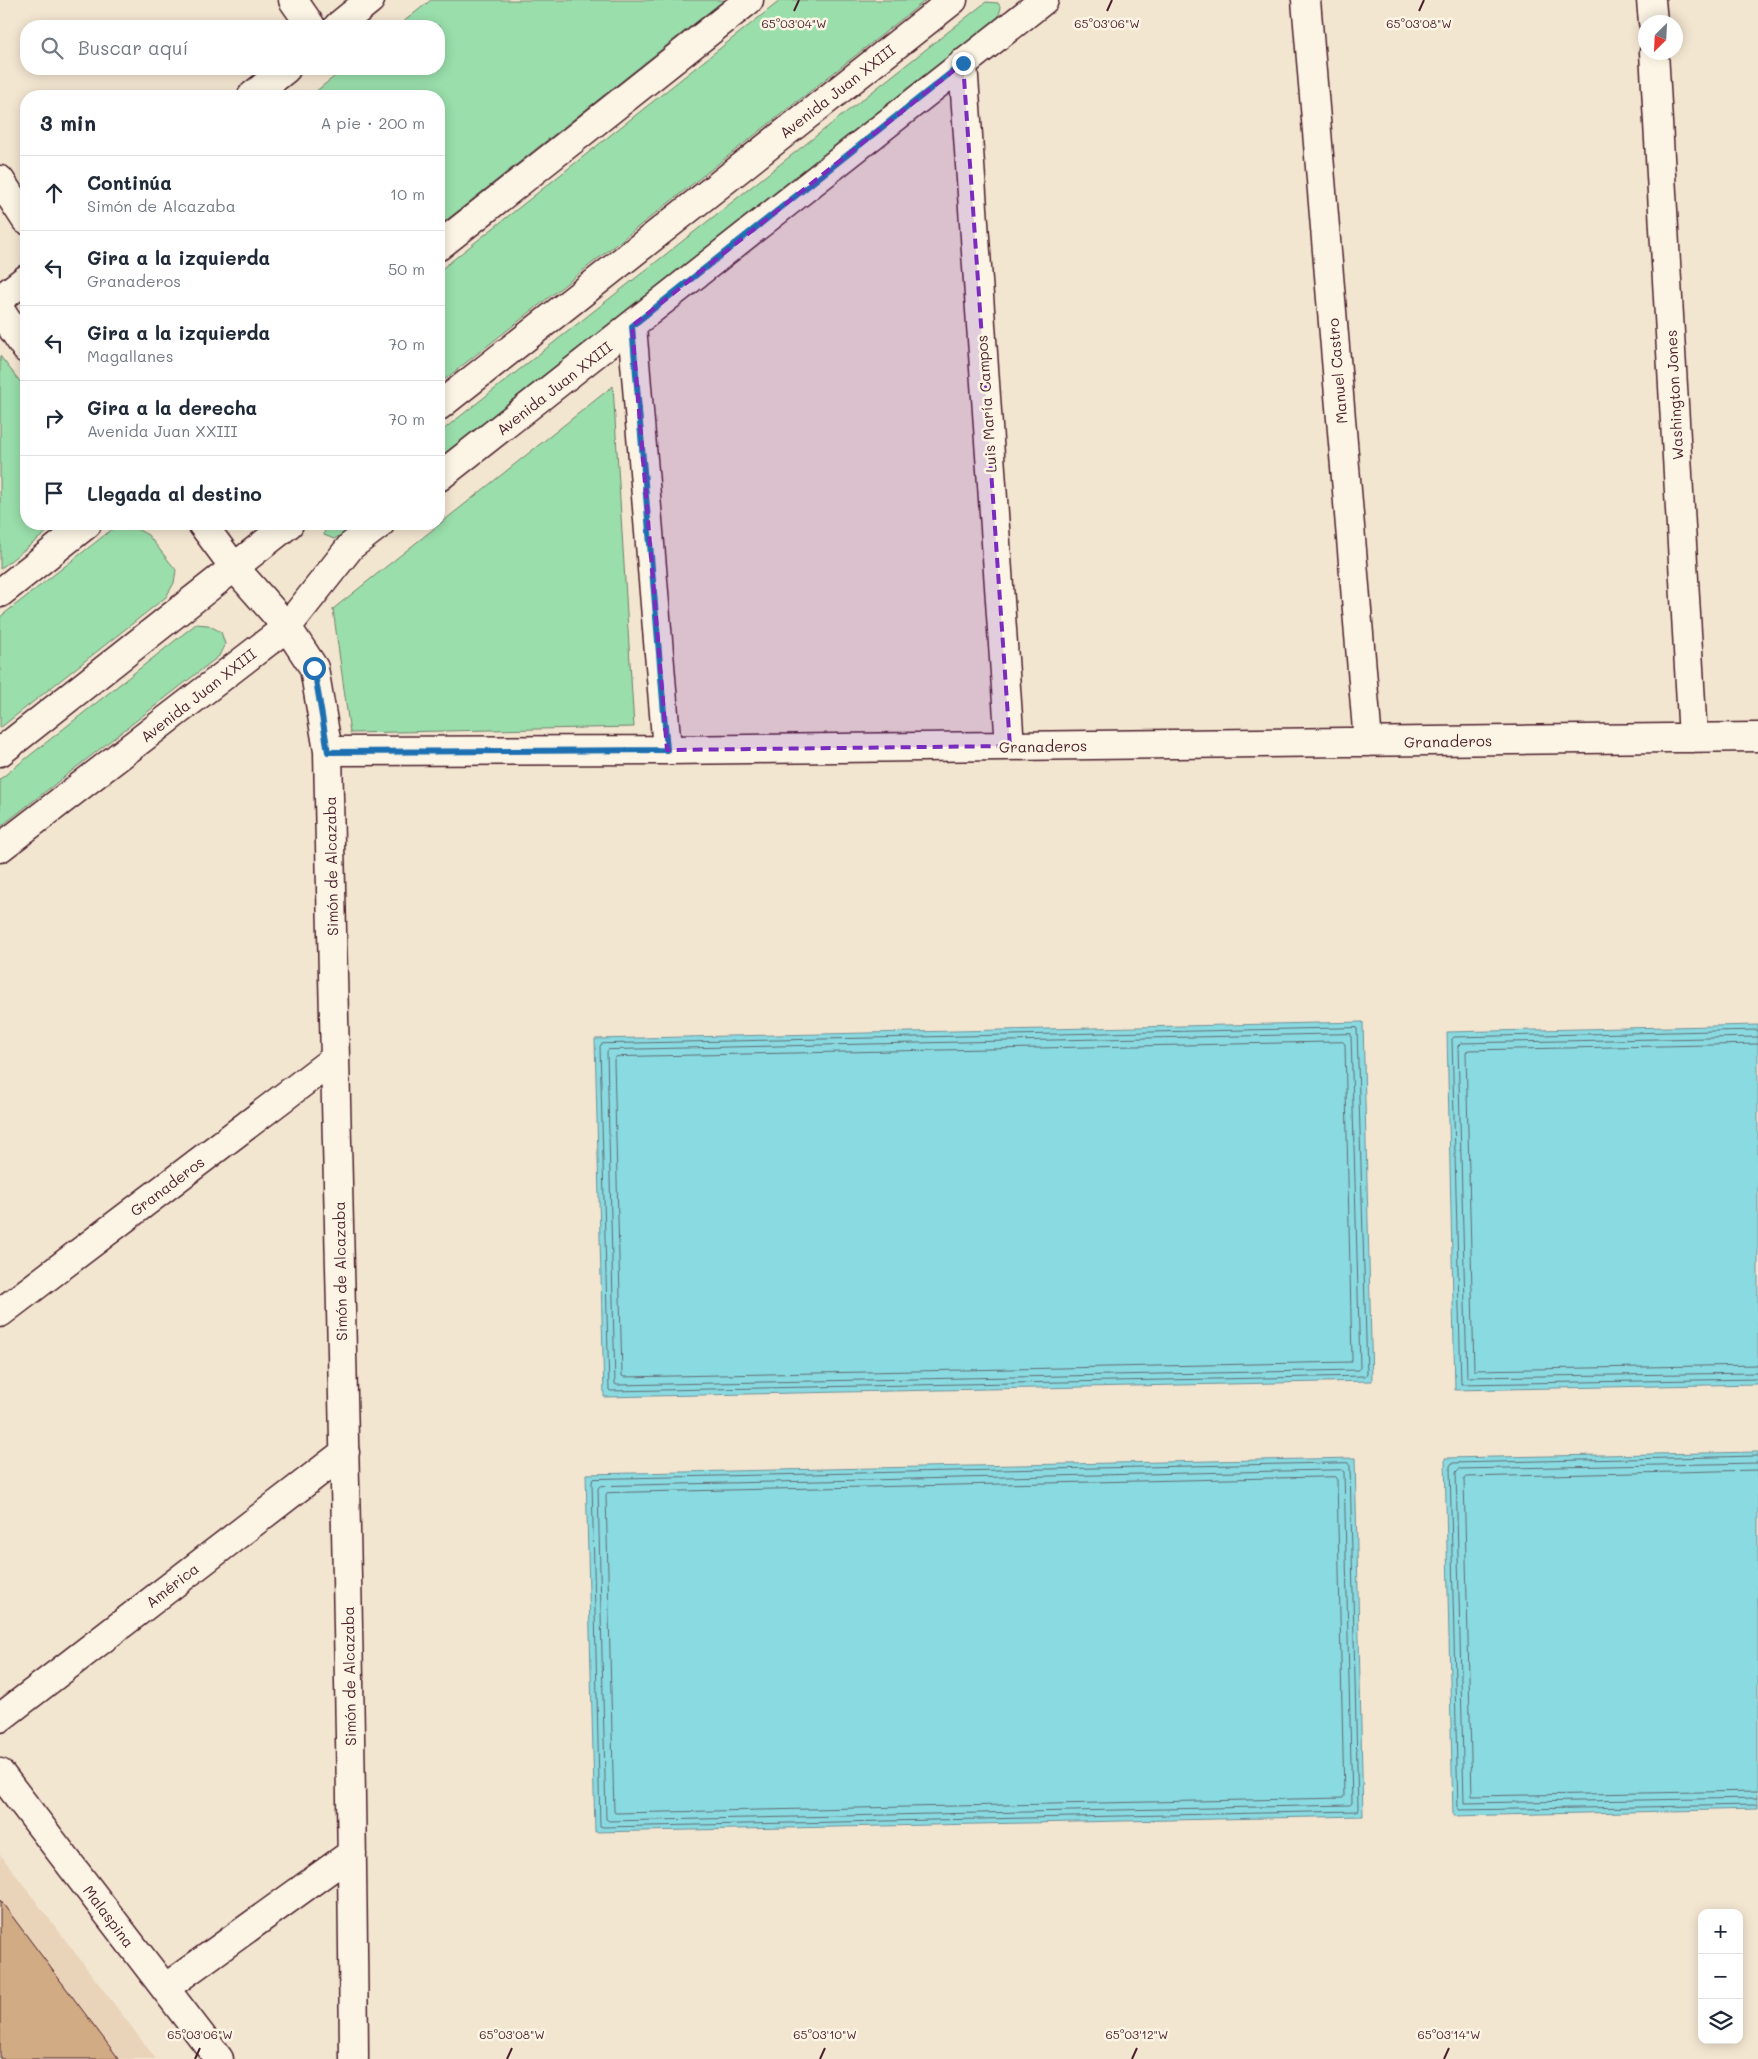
<!DOCTYPE html>
<html lang="es">
<head>
<meta charset="utf-8">
<style>
  body { margin:0; font-family:Mali,sans-serif; background:#f6f6f7; color:#1f2937 }
  .controls { position:absolute; right:15px; bottom:15px; display:grid; overflow:hidden; border-radius:10px; box-shadow:0 2px 12px #0003 }
  .controls button { width:45px; height:45px; display:grid; place-items:center; padding:0; border:0; border-bottom:1px solid #e0e1e3; background:#fff; color:#1f2937; font:25px sans-serif }
  .compass { position:absolute; left:1638px; top:15px; width:45px; height:45px; border-radius:50%; background:#fff; box-shadow:0 2px 12px #0003; rotate:204deg }
  .stop { position:absolute; width:15px; height:15px; margin:-11px; border:4px solid #1f6fb2; border-radius:50%; background:#fff }
  .stop.end { background:#1f6fb2; border-color:#fff; box-shadow:0 1px 5px #0008 }
  .list { margin:0; padding:0; list-style:none }
  h2 { display:flex; justify-content:space-between; align-items:center; height:65px; margin:0; padding:0 20px; font-size:21px }
  h2 small { font-size:16px; font-weight:400; color:#747a83 }
  .list li { display:grid; grid-template-columns:32px 1fr auto; gap:15px; align-items:center; box-sizing:border-box; height:75px; padding:0 20px; border-top:1px solid #e0e1e3 }
  .list b { display:block; font-size:19px; white-space:nowrap }
  .list p { margin:0; font-size:16px; white-space:nowrap; color:#747a83 }
  .list em { font-size:16px; font-style:normal; color:#747a83 }
  .icon { flex:none; width:28px; height:28px; fill:none; stroke:currentColor; stroke-width:2; stroke-linecap:round; stroke-linejoin:round }
  .map { position:relative; flex:none; width:1758px; height:2059px; overflow:hidden }
  .search { position:absolute; background:#fff; box-shadow:0 2px 12px #0003; left:20px; top:20px; width:425px; height:55px; display:flex; align-items:center; gap:12px; box-sizing:border-box; padding:0 18px; border-radius:20px; color:#747a83; font-size:19px }
  .panel { position:absolute; background:#fff; box-shadow:0 2px 12px #0003; left:20px; top:90px; width:425px; height:440px; border-radius:20px }
  .map>svg:first-child { display:block }
</style>
</head>
<body>
<div class="map">
<svg width="1758" height="2059" viewBox="0 0 1758 2059">
  <rect width="100%" height="100%" fill="#f3e6d1"/>
  <filter id="ink" filterUnits="userSpaceOnUse"><feTurbulence type="fractalNoise" baseFrequency=".02" numOctaves="2"/><feDisplacementMap in="SourceGraphic" scale="10" xChannelSelector="R" yChannelSelector="G"/><feConvolveMatrix kernelMatrix="1 2 1 2 8 2 1 2 1" color-interpolation-filters="sRGB"/></filter>
  <g filter="url(#ink)">
    <path fill="#e9d4ba" d="M0 1854 156 2059H0Z"/>
    <path fill="#99deab" stroke="#727e6b" d="M431 0H724L439 226V96H310L344 69H439V26H398Z
      M781 0H926L439 384V271Z
      M986 2 998 3 1001 8 998 18 439 459V433Z
      M0 356 26 389V524H57L0 569Z
      M613 386 634 727 350 733 333 609Z
      M326 524H357L345 533 334 539 324 535Z
      M131 526 148 535 176 570 174 583 166 597 0 728V617L115 527Z
      M196 624 208 625 221 632 225 644 219 656 0 827V779Z"/>
    <path fill="#89dbe1" stroke="#709098" d="M1363 1022 1372 1381 604 1397 595 1039Z
      M1758 1025V1384L1455 1390 1447 1032Z
      M1758 1452V1809L1453 1816 1445 1458Z
      M1355 1458 1363 1816 595 1832 586 1474Z"/>
    <g fill="none" stroke-linecap="round" stroke-linejoin="round">
      <path stroke="#636a74" stroke-width="1" d="M1357 1028 1367 1373 1365 1376 611 1391 609 1390 600 1046 602 1044Z
        M1758 1030 1454 1037 1452 1039 1461 1384 1758 1379
        M1351 1034 1360 1367 1359 1370 617 1385 615 1384 607 1052 608 1050Z
        M1758 1037 1461 1043 1458 1046 1467 1377 1758 1373
        M1343 1042 1345 1044 1352 1360 1351 1362 624 1377 622 1376 614 1060 616 1057Z
        M1758 1044 1468 1050 1466 1053 1474 1370 1758 1365
        M1758 1456 1452 1463 1450 1466 1458 1810 1758 1805
        M1348 1463 1350 1466 1358 1809 1357 1811 603 1827 600 1826 592 1482 593 1479Z
        M1758 1463 1459 1469 1456 1472 1464 1803 1758 1798
        M1342 1470 1344 1472 1352 1803 1350 1805 609 1821 606 1819 598 1488 600 1486Z
        M1758 1470 1466 1477 1464 1479 1472 1796 1758 1791
        M1335 1477 1337 1480 1344 1796 1343 1798 616 1813 614 1812 606 1495 607 1493Z"/>
    </g>
    <path fill="#d1ab83" stroke="#4a1f2b" d="M0 1900 119 2059H0Z"/>
    <g fill="none" stroke-linecap="round" stroke-linejoin="round">
      <g stroke="#4a1f2b" stroke-width="31">
        <path id="minor" d="M293 0 311 26
          M1306 0 1368 742
          M1651 0 1653 22
          M338 26 370 0
          M1654 52 1693 738
          M963 63 1010 746
          M252 96 286 69
          M0 180 26 220
          M439 246 749 0
          M0 299 26 279
          M0 310 26 349
          M632 326 667 750
          M439 406 953 0
          M439 477 1044 0
          M202 524 234 567 287 627 314 668 328 751C337 1187 351 1623 354 2059
          M0 593 87 524
          M328 751 667 750 1758 737
          M0 752 289 524
          M0 848 287 627 351 546 380 524
          M0 1313 334 1059
          M0 1718 345 1452
          M0 1773 219 2059
          M165 1988 352 1853"/>
      </g>
      <use href="#minor" stroke="#fcf5e5" stroke-width="28"/>
    </g>
  </g>
  <g fill="none" stroke-linecap="round" stroke-linejoin="round" filter="url(#ink)">
    <path stroke="#1f6fb2" stroke-width="6" d="M314 668 328 752 667 750 632 326 963 63"/>
  </g>
  <path fill="#7b2cbf" fill-opacity="0.2" stroke="#7b2cbf" stroke-width="4" stroke-dasharray="10 6" stroke-linejoin="round" d="M963 63 1010 746 667 750 632 326Z"/>
  <path fill="none" stroke="#4a1f2b" stroke-width="2" d="M794 11 799 0M1107 11 1112 0M1419 11 1424 0M195 2059 200 2048M507 2059 512 2048M820 2059 825 2048M1132 2059 1137 2048M1444 2059 1449 2048"/>
  <g text-anchor="middle" dominant-baseline="central" stroke-width="5" stroke-linejoin="round" paint-order="stroke">
    <g font-size="15" fill="#4a1f2b" stroke="#fcf5e5">
      <text transform="translate(837 91) rotate(-38)">Avenida Juan XXIII</text>
      <text transform="translate(1337 371) rotate(-95)">Manuel Castro</text>
      <text transform="translate(554 388) rotate(-38)">Avenida Juan XXIII</text>
      <text transform="translate(1674 395) rotate(-93)">Washington Jones</text>
      <text transform="translate(986 404) rotate(-94)">Luis María Campos</text>
      <text transform="translate(198 695) rotate(-38)">Avenida Juan XXIII</text>
      <text transform="translate(1448 741) rotate(-1)">Granaderos</text>
      <text transform="translate(1043 746) rotate(-1)">Granaderos</text>
      <text transform="translate(331 866) rotate(-91)">Simón de Alcazaba</text>
      <text transform="translate(167 1186) rotate(-37)">Granaderos</text>
      <text transform="translate(340 1271) rotate(-91)">Simón de Alcazaba</text>
      <text transform="translate(172 1585) rotate(-38)">América</text>
      <text transform="translate(349 1676) rotate(-91)">Simón de Alcazaba</text>
      <text transform="translate(109 1916) rotate(53)">Malaspina</text>
    </g>
  </g>
  <g font-size="12" text-anchor="middle" fill="#4a1f2b" stroke="#fcf5e5" stroke-width="5" stroke-linejoin="round" paint-order="stroke">
    <text x="794" y="28">65°03'04"W</text>
    <text x="1107" y="28">65°03'06"W</text>
    <text x="1419" y="28">65°03'08"W</text>
    <text x="200" y="2039">65°03'06"W</text>
    <text x="512" y="2039">65°03'08"W</text>
    <text x="825" y="2039">65°03'10"W</text>
    <text x="1137" y="2039">65°03'12"W</text>
    <text x="1449" y="2039">65°03'14"W</text>
  </g>
</svg>
<div class="controls">
<button>+</button>
<button>−</button>
<button><svg class="icon" aria-label="layers" viewBox="0 0 24 24"><path d="M12 4l9 5-9 5-9-5zM3 14l9 5 9-5"/></svg></button>
</div>
<svg class="compass" viewBox="-18 -18 36 36"><path d="M0-13l5 13h-10z" fill="#e53935"/><path d="M0 13l5-13h-10z" fill="#747a83"/></svg>
<div class="stop" style="left:314px;top:668px"></div>
<div class="stop end" style="left:963px;top:63px"></div>
<div class="search"><svg class="icon" aria-label="search" viewBox="0 0 24 24"><circle cx="10" cy="10" r="6"/><path d="M15 15l6 6"/></svg>Buscar aquí</div>
<section class="panel">
<h2>3 min<small>A pie · 200 m</small></h2>
<ul class="list">
<li><svg class="icon" aria-label="ahead" viewBox="0 0 24 24"><path d="M12 20V5M6 11l6-6 6 6"/></svg><div><b>Continúa</b><p>Simón de Alcazaba</p></div><em>10 m</em></li>
<li><svg class="icon" aria-label="left" viewBox="0 0 24 24"><path d="M17 20v-9H6M10 6l-5 5 5 5"/></svg><div><b>Gira a la izquierda</b><p>Granaderos</p></div><em>50 m</em></li>
<li><svg class="icon" aria-label="left" viewBox="0 0 24 24"><path d="M17 20v-9H6M10 6l-5 5 5 5"/></svg><div><b>Gira a la izquierda</b><p>Magallanes</p></div><em>70 m</em></li>
<li><svg class="icon" aria-label="right" viewBox="0 0 24 24"><path d="M7 20v-9h11M14 6l5 5-5 5"/></svg><div><b>Gira a la derecha</b><p>Avenida Juan XXIII</p></div><em>70 m</em></li>
<li><svg class="icon" aria-label="arrive" viewBox="0 0 24 24"><path d="M6 21V4h12l-3 4 3 4H6"/></svg><div><b>Llegada al destino</b></div></li>
</ul>
</section>
</div>
</body>
</html>
